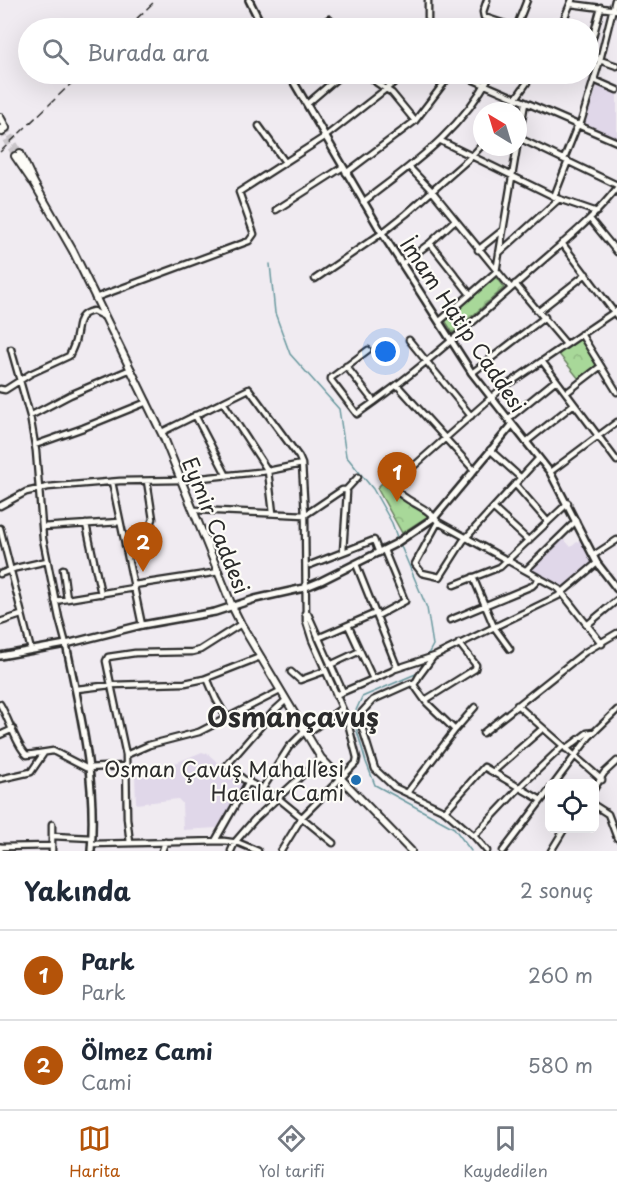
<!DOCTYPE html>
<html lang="tr">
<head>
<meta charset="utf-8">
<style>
  body { margin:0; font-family:"Playpen Sans",sans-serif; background:#f6f6f7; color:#1f2937 }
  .controls { position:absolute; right:18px; bottom:18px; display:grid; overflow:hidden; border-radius:9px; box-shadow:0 6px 24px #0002 }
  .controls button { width:54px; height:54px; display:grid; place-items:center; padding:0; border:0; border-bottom:2px solid #e0e1e3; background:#fff; color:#1f2937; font:30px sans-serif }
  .compass { position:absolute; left:473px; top:102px; width:54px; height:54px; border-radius:50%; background:#fff; box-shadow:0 6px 24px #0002; rotate:322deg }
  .you { position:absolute; left:386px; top:352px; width:21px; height:21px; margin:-15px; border:4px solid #fff; border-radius:50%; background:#1a73e8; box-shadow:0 0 0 9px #1a73e833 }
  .badge { display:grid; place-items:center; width:39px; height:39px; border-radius:50%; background:#b45309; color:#fff; font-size:20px; font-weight:700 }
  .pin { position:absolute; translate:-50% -50px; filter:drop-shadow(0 2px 3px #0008) }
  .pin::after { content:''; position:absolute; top:32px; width:21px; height:18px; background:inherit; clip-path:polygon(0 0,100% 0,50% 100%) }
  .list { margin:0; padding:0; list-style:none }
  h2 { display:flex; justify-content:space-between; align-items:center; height:78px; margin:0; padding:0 24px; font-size:26px }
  h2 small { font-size:20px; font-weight:400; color:#747a83 }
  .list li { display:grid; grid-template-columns:39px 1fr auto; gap:18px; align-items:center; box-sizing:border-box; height:90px; padding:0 24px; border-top:2px solid #e0e1e3 }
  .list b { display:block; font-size:22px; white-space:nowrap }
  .list p { margin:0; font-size:20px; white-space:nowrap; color:#747a83 }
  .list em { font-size:20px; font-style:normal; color:#747a83 }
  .icon { flex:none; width:33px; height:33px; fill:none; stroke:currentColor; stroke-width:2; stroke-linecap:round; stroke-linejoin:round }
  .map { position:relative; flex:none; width:617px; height:851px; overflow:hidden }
  .search { position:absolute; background:#fff; box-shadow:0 6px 24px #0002; left:18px; right:18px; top:18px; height:66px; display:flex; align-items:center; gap:15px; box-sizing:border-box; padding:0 21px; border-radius:33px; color:#747a83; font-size:22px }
  .sheet { height:258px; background:#fff }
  nav { display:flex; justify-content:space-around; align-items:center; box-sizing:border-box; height:84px; border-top:2px solid #e0e1e3; background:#fff; font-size:16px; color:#747a83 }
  nav a { display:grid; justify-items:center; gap:3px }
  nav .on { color:#b45309 }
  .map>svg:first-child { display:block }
</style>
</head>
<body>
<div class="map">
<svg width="617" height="851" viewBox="0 0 617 851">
  <defs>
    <pattern id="park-crowns" width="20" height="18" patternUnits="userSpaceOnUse" patternTransform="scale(1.5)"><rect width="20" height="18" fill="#a8d899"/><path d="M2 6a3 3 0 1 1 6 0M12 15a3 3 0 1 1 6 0" fill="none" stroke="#91ba84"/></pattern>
  </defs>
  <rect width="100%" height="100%" fill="#f0ebf1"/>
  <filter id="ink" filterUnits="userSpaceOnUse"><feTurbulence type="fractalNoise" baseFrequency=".0167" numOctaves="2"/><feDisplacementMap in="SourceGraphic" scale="12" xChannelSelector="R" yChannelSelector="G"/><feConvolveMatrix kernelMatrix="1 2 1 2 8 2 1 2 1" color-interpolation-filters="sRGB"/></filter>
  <g filter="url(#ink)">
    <path fill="#e0d7e9" d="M598 85 617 92V140L585 126 584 122Z
      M562 537 571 547 582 538 593 562 563 590 527 570Z
      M202 752 208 754 243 785 217 828 183 830 182 803 178 799 136 804 135 774 140 771 163 768Z"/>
    <path fill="url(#park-crowns)" stroke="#6a8262" stroke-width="1.5" d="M495 276 504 288 453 333 444 319Z
      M580 338 597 365 579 379 558 353Z
      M382 483 388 488 430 515 402 533 377 488Z"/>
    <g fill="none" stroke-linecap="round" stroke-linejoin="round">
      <path stroke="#68989e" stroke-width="1.5" d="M270 264 275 313 290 354 339 409 346 456 373 489 392 523 398 540
        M400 544 427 608 433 645 426 658
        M424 662 418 673 362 697 353 717 366 762 375 785 454 828 471 851"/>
      <path stroke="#c9c5c9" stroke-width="6" stroke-dasharray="6 3" stroke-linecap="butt" d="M6 128 20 153
        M2 132 15 156"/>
      <g stroke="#2b2b2b" stroke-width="9">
        <path id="minor" d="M487 0 483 12 484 17 517 28
          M571 4 617 10
          M315 28 329 19 337 28
          M428 28V0
          M516 28 527 0
          M560 28 572 0
          M588 55 601 7
          M588 56 617 66
          M368 74 377 83 392 93 415 121
          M460 74 617 142
          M594 80 617 90
          M307 104 342 74
          M507 111 533 74
          M580 125 600 60 615 0
          M259 126 285 162
          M519 138 617 185
          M441 141 559 199
          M518 142 525 103
          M564 159 578 124
          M409 167 432 191 511 288
          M346 173 415 121 451 74
          M554 197 568 161
          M363 202C414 163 460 132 491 74
          M276 210 343 167
          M590 219 617 252
          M430 243 470 294
          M562 243 617 316
          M478 250 503 230
          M499 253 559 199 597 212
          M402 264 430 243 455 220
          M315 279 382 233 406 214 472 156 482 145
          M515 284 566 344
          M95 298 249 241 254 234 239 192 326 136 405 74
          M539 311 586 274
          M440 321 496 272 517 147
          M581 334 617 392
          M409 340 471 416
          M11 349 30 416 36 451 43 539 59 618 66 644
          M368 350 331 378V380L357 414C418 372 468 326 524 277 556 248 591 222 617 188
          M542 361 617 461
          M346 366 374 402
          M472 373 545 317
          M398 386 474 470
          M0 389 5 390 30 374 69 356C72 350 75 344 76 337 79 324 77 314 93 311L105 317
          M566 393 601 366
          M223 402 268 471 273 513
          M195 415 227 476
          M30 416 70 395 131 369
          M508 419 556 380
          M162 432 249 389 299 457 302 464 305 515 306 621 312 640 347 719 357 758 356 763 302 817 281 851
          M526 442 574 404
          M35 445 83 428 147 402
          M490 450 521 478
          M550 472 617 422
          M112 482 142 625
          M515 484 548 522
          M346 490 358 477
          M0 506 26 492 48 487 120 481 182 480 268 471 302 464
          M494 509 529 541
          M195 510 305 515 342 490H346L347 492 343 551
          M438 522 415 564 422 573 440 577 463 541 539 458
          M86 524 101 594
          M42 527 120 522
          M0 528 31 650
          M125 545 147 539 148 531 153 519 147 481
          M594 555 617 540
          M310 565 374 540 379 553
          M63 569 67 599
          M526 570 576 521
          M0 574 16 568 47 561
          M473 577 494 627 510 649
          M134 585 219 572
          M454 585 500 567 568 503
          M55 601 134 588
          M305 613 308 614 343 692
          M377 616 405 601 384 550
          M450 620 532 586 540 578
          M0 622 21 615
          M348 625 373 679
          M587 625 617 600
          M318 638 376 613
          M602 644 559 589 438 522C428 506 406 503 394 488L397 481 501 389 617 310
          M330 665 360 651
          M395 669 435 656 558 596 597 563
          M291 672 300 680 325 671
          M207 678 216 699 227 718
          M414 685 411 683 373 700 362 712 360 721 375 769 394 787 445 811 474 836 487 851
          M77 689 111 685 185 683 204 679 260 657
          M336 695 392 671 397 667 356 564
          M285 701 274 711 227 765 243 779 278 798 333 843
          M426 702 414 685 419 676 433 657
          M0 704C8 717 17 747 27 755L53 751 86 768 125 766
          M517 705 602 780
          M455 730 427 703V699L475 669 476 665 459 643
          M483 733 585 652 617 633
          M306 734 342 708
          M0 735 13 729
          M566 749 587 733 594 732
          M126 755 149 745 199 732 280 691
          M494 771 542 729
          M0 779 31 772 44 753
          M554 784 589 737 617 710
          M263 788 289 747 304 732
          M594 789 604 773 617 761
          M407 793 455 730 475 707
          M594 805 608 814 617 838
          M445 811 484 767 541 800
          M52 836 92 838
          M474 836 523 784 563 746
          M215 841 249 781
          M130 843 127 818 126 755 111 685 106 661 108 657 135 653 192 652 200 650 241 624
          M92 844 224 841 239 843 258 851
          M0 847 52 846
          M52 851V824
          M162 851 165 842
          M231 851 235 842 254 820 321 758
          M503 851 550 789
          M551 851 565 828"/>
      </g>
      <g stroke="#2b2b2b" stroke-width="10">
        <path id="tertiary" d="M249 0 263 28
          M289 74 382 233 472 373 550 472 597 563 617 589
          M66 644C80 712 97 780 91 851
          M0 656 66 644 142 625 215 612 255 599 304 588 321 581 395 544 435 517 512 425
          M0 847V851"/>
      </g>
      <g stroke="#2b2b2b" stroke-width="10">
        <path id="secondary" d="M0 117 6 128
          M0 129 2 132
          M20 153 34 183 73 251 164 438 232 606 241 624 321 758 411 851
          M15 156 32 181"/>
      </g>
      <use href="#minor" stroke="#fdfcf7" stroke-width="4.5"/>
      <use href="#tertiary" stroke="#fdfcf7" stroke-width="5"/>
      <use href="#secondary" stroke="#fdfcf7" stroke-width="6"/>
      <path stroke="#2b2b2b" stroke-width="1.5" stroke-dasharray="9 4.5" stroke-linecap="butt" d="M127 28 156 0
        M0 152 81 74"/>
    </g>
  </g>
  <circle fill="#1f6fb2" stroke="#fdfcf7" stroke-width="2" cx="356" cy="780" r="6"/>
  <g text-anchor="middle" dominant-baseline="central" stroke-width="4.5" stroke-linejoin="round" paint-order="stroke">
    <g font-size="21" fill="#2b2b2b" stroke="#fdfcf7">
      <text transform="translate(464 324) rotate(56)">İmam Hatip Caddesi</text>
      <text transform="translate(217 525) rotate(68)">Eymir Caddesi</text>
    </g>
    <g font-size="21" fill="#2b2b2b" stroke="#fdfcf7" text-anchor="end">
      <text x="344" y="768">Osman Çavuş Mahallesi<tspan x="344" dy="24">Hacılar Cami</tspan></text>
    </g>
    <g font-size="27" font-weight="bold" fill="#2b2b2b" stroke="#fdfcf7">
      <text x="293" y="715">Osmançavuş</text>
    </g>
  </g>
</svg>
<div class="controls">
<button><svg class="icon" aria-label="locate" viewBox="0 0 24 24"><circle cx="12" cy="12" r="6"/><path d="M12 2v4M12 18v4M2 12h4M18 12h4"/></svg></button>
</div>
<svg class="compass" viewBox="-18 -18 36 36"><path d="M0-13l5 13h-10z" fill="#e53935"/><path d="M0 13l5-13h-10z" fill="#747a83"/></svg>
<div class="you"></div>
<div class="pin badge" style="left:397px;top:502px">1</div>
<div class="pin badge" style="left:143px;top:572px">2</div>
<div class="search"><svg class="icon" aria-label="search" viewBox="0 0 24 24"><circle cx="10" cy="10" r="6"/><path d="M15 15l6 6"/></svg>Burada ara</div>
</div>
<section class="sheet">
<h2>Yakında<small>2 sonuç</small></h2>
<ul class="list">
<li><span class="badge">1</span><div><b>Park</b><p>Park</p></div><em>260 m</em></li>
<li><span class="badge">2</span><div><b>Ölmez Cami</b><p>Cami</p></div><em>580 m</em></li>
</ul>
</section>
<nav>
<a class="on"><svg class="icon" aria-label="map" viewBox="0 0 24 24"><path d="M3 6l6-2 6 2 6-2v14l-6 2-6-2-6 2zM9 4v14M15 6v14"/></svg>Harita</a>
<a><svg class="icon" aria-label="directions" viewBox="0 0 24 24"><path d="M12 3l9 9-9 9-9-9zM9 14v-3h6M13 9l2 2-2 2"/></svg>Yol tarifi</a>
<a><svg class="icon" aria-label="saved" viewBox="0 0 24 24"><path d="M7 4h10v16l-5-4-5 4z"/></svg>Kaydedilen</a>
</nav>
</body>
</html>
